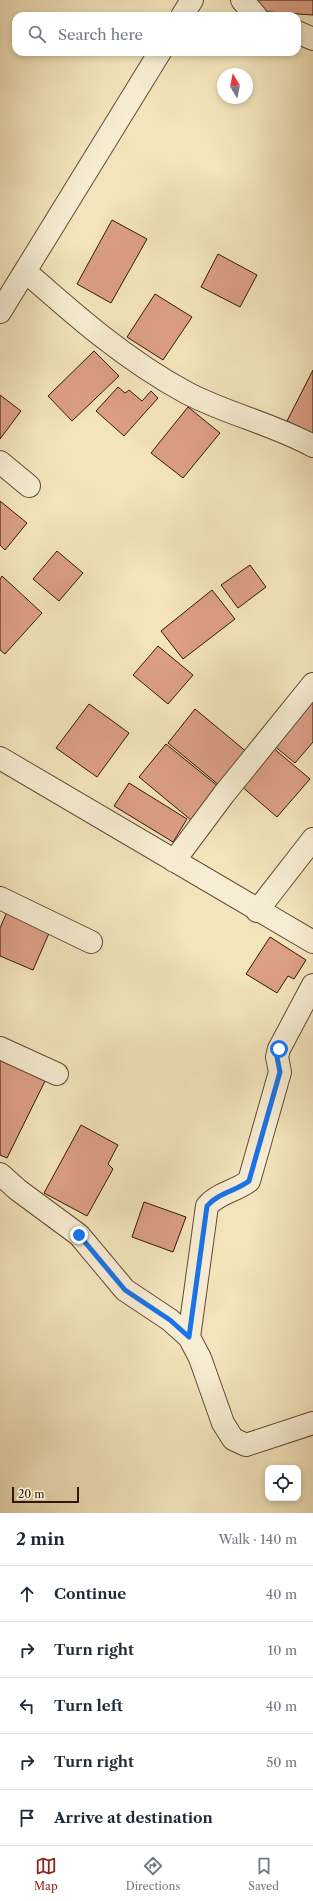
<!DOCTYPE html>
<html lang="en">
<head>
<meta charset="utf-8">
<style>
  body { margin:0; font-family:"Libre Caslon Text",serif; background:#f6f6f7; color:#1f2937 }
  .controls { position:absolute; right:12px; bottom:12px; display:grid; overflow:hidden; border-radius:8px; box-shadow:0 2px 6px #0003 }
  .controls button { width:36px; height:36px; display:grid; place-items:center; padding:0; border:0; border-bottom:1px solid #e0e1e3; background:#fff; color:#1f2937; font:20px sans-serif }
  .compass { position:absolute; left:217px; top:68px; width:36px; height:36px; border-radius:50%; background:#fff; box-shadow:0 2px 6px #0003; rotate:350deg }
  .scale { position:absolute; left:12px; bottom:10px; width:67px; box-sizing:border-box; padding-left:4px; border:2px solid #341707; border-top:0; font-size:11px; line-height:14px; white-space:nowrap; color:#341707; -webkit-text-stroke:3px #f7edd3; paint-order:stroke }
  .stop { position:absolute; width:12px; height:12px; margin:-9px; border:3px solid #1a73e8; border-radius:50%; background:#fff }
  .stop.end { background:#1a73e8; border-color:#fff; box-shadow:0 1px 4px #0008 }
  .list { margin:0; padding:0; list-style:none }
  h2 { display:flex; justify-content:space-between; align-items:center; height:52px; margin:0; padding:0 16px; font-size:17px }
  h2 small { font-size:13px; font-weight:400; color:#747a83 }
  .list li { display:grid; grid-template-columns:26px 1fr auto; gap:12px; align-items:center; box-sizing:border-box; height:56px; padding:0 16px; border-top:1px solid #e0e1e3 }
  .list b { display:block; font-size:15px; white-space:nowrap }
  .list em { font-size:13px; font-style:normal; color:#747a83 }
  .icon { flex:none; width:22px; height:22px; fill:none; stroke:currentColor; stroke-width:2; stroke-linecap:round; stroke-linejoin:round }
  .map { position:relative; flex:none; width:313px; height:1513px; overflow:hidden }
  .search { position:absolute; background:#fff; box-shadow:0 2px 6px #0003; left:12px; right:12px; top:12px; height:44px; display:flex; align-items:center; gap:10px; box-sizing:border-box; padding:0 14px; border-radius:12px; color:#747a83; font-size:15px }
  .sheet { height:332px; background:#fff }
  nav { display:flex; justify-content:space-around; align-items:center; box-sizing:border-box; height:56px; border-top:1px solid #e0e1e3; background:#fff; font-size:11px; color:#747a83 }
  nav a { display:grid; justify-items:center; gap:2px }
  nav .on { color:#8f2418 }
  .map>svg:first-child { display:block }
</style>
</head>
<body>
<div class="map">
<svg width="313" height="1513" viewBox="0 0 313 1513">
  <rect width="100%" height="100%" fill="#f3e4bc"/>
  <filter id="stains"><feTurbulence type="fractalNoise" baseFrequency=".005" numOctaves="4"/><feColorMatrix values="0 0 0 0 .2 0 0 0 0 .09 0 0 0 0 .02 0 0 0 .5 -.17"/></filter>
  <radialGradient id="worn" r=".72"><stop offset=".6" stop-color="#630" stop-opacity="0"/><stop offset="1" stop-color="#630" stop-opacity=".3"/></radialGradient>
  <path fill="#dc9f86" stroke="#341707" d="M256 0H313V15L255 11Z
    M112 220 147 239 111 303 77 284Z
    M218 254 257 275 240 307 201 287Z
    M155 294 192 317 163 360 127 337Z
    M94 351 119 376 72 421 48 396Z
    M313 370V434L287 421Z
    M118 387 125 393 129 390 142 401 151 391 158 398 124 436 96 411Z
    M0 395 21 411 0 439Z
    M188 407 220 433 183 478 151 453Z
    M0 501 27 523 5 550 0 545Z
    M57 551 83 573 59 601 33 579Z
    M250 565 266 587 238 608 221 585Z
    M2 576 42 613 5 654 0 650V579Z
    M212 590 235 619 183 659 161 631Z
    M158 646 193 675 168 704 133 675Z
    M313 694V742L295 763 272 744Z
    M89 704 129 733 97 777 56 748Z
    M195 709 248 753 220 786 168 743Z
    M166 744 219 787 191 820 139 777Z
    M272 747 310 779 277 817 240 785Z
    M129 783 187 819 173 842 114 806Z
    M7 912 50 931 33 970 0 956V928Z
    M270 937 306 960 294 979 288 976 277 993 246 974Z
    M0 1055 47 1077 7 1158 0 1155Z
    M81 1125 118 1145 108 1164 113 1169 87 1216 44 1193Z
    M144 1202 186 1217 173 1252 132 1237Z"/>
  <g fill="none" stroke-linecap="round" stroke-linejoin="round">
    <g stroke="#644a34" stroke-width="24">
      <path id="minor" d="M242 0 256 16
        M182 16 192 0
        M297 32 313 39
        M25 271C77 317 126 360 187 393 227 414 273 424 313 446
        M0 312 160 52
        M0 462 29 486
        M0 758 313 942
        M174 861 224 794 313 684
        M0 898 91 942
        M257 911 313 839
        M0 1048 57 1074
        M0 1174 18 1190 79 1235 125 1290 170 1320 189 1337 200 1358 223 1423 233 1439 246 1445 313 1423
        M189 1337 207 1206C218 1193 236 1191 249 1181L280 1072 277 1057 279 1049 313 985"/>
    </g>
    <use href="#minor" stroke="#f7edd3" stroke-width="22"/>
  </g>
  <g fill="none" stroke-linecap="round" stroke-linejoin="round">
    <path stroke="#1a73e8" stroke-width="5" d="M79 1235 125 1290 170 1320 189 1337 207 1206C218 1193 236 1191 249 1181L280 1072 277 1057 279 1049"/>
  </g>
  <rect width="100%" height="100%" filter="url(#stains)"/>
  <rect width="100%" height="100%" fill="url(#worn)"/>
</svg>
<div class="controls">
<button><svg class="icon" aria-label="locate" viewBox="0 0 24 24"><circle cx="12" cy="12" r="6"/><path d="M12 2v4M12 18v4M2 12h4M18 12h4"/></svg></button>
</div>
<svg class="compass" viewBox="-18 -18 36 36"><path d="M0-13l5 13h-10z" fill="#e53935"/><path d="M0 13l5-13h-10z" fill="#747a83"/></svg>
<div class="scale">20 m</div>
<div class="stop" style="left:279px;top:1049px"></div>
<div class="stop end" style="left:79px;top:1235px"></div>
<div class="search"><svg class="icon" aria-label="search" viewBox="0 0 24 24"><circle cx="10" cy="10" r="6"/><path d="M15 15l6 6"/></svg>Search here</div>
</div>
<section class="sheet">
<h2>2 min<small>Walk · 140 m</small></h2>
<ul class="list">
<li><svg class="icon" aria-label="ahead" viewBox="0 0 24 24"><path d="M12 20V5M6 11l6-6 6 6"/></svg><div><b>Continue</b></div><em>40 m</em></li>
<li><svg class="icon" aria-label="right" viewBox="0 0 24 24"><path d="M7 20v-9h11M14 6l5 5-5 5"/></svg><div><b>Turn right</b></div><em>10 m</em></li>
<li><svg class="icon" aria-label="left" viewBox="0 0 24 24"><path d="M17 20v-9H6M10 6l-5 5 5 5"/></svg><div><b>Turn left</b></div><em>40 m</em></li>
<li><svg class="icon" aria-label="right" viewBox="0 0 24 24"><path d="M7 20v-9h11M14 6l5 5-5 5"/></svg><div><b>Turn right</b></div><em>50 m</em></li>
<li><svg class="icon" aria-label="arrive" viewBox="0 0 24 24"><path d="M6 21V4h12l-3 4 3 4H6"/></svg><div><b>Arrive at destination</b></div></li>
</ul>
</section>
<nav>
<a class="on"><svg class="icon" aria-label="map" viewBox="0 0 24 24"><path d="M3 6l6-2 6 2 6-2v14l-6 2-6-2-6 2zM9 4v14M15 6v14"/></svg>Map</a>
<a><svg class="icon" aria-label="directions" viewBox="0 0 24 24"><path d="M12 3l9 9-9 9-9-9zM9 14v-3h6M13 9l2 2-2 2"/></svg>Directions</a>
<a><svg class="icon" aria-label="saved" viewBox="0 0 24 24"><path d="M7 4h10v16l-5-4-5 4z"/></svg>Saved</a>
</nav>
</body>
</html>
